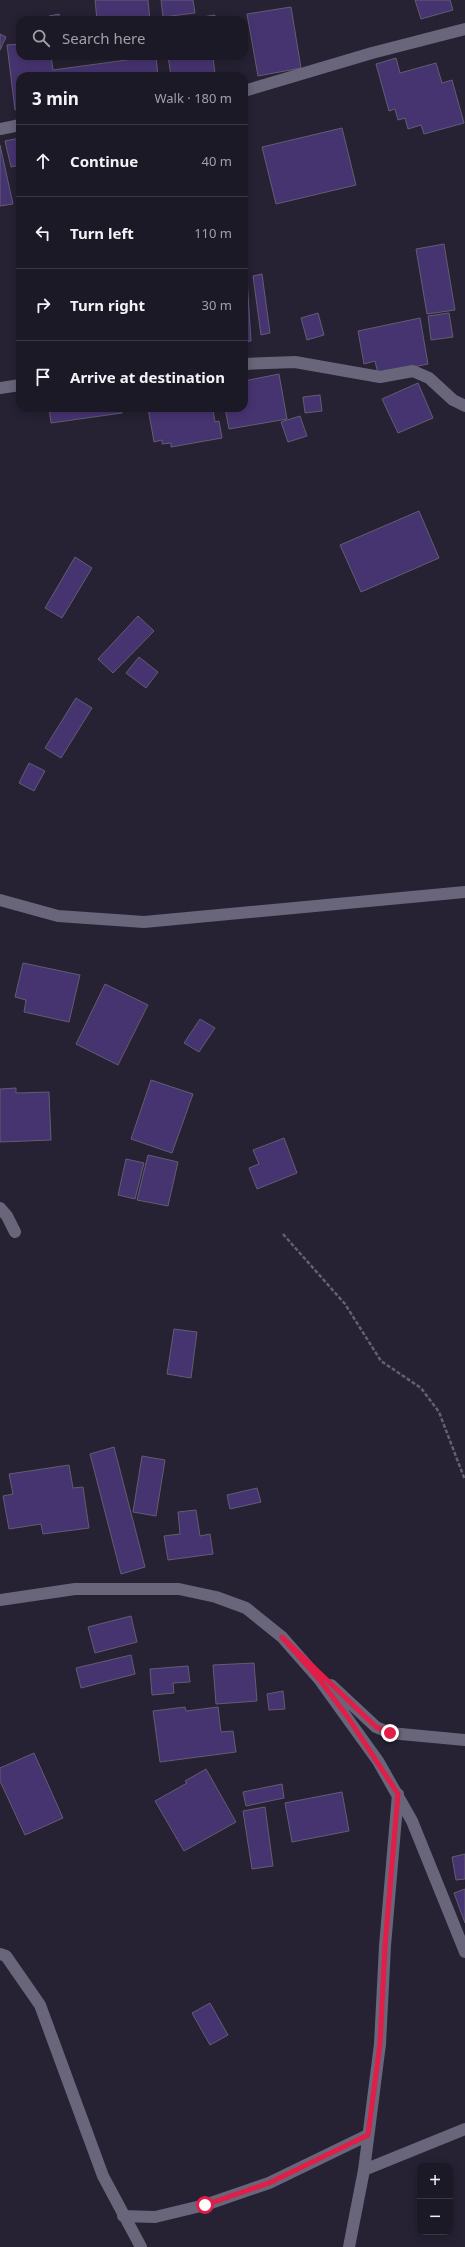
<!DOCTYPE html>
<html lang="en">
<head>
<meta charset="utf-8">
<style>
  body { margin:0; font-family:"Noto Sans",sans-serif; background:#25222e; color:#f1f3f6 }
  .controls { position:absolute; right:12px; bottom:12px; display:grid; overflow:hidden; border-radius:8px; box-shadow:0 2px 10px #0003 }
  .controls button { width:36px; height:36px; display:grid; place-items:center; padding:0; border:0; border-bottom:1px solid #3a3843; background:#1c1926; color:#f1f3f6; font:20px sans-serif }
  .stop { position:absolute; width:12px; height:12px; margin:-9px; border:3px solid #e11d48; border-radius:50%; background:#fff }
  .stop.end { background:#e11d48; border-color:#fff; box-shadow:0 1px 4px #0008 }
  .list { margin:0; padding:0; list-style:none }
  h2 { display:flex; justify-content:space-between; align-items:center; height:52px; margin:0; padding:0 16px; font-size:17px }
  h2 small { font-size:13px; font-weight:400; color:#a0a0a7 }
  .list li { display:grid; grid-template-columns:26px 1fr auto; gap:12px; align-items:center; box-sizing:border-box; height:72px; padding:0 16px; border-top:1px solid #3a3843 }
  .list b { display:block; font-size:15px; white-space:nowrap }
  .list em { font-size:13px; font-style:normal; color:#a0a0a7 }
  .icon { flex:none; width:22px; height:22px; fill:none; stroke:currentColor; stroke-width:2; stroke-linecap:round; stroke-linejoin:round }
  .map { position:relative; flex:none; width:465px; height:2247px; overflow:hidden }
  .search { position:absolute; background:#1c1926; box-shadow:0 2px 10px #0003; left:16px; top:16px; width:232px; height:44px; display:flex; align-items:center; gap:10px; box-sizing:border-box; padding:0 14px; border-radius:12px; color:#a0a0a7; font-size:15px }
  .panel { position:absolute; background:#1c1926; box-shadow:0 2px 10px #0003; left:16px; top:72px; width:232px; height:340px; border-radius:12px }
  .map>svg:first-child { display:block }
</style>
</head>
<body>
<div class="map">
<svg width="465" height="2247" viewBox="0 0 465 2247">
  <rect width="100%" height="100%" fill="#262133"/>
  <path fill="#463470" stroke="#625d72" d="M95 0H148L150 20H97Z
    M161 0H193L195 13 163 17Z
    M415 0H450L453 10 421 19Z
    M291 7 301 68 258 76 247 14Z
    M59 14 60 20H50L49 16Z
    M215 15V20H182Z
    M0 34 6 37 0 50Z
    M20 44V56H51L53 70 156 56 158 76H20V109L15 110 7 45Z
    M168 56H213L215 74 171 76Z
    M396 58 400 73 436 63 442 83 452 80 464 123 424 134 421 125 408 129 405 118 398 120 395 109 389 111 376 64Z
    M342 128 356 185 276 204 262 147Z
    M20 138V165L11 167 5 141Z
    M0 145 13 204 0 206Z
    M444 244 455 310 427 314 416 249Z
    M262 274 270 333 261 335 253 276Z
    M244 279H247L251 341 244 342Z
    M318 313 324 335 307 340 301 318Z
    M449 313 453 337 431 340 428 316Z
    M420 318 428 364 378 374 375 361 364 364 358 331Z
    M279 374 287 419 229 429 225 408H244V381Z
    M418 383 433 418 398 433 382 399Z
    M320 395 322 411 305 413 303 397Z
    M49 408H122V413L51 423Z
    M148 408H216L213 410 215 422 219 421 222 438 171 447V443L162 444V440L154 442Z
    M300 416 307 436 288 442 281 422Z
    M419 511 439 558 361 592 340 545Z
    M75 557 92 568 62 618 45 608Z
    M138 616 154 631 113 673 98 659Z
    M139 657 158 672 146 688 126 673Z
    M76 698 92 708 61 758 45 748Z
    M29 763 45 771 34 791 19 783Z
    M23 963 80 975 69 1022 24 1012 26 1000 15 997Z
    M105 984 148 1005 118 1065 76 1044Z
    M200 1019 215 1028 199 1052 184 1043Z
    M151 1080 193 1094 172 1153 131 1139Z
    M16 1088V1093L49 1092 51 1140 0 1142V1089Z
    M284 1138 297 1173 257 1189 249 1168 259 1164 253 1150Z
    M148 1155 178 1162 168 1206 137 1200Z
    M126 1159 144 1163 135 1199 118 1195Z
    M174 1329 197 1332 191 1378 167 1374Z
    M114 1447 145 1567 121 1574 90 1454Z
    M142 1456 165 1460 156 1516 133 1512Z
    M69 1465 73 1488 83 1487 89 1528 43 1534 41 1524 9 1529 3 1496 13 1494 9 1474Z
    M257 1488 261 1502 230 1509 227 1495Z
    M196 1510 200 1536 210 1534 213 1554 168 1560 164 1536 180 1534 178 1512Z
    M131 1616 137 1642 95 1653 88 1627Z
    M131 1655 135 1674 81 1688 76 1668Z
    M254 1663 257 1701 216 1704 213 1665Z
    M188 1666 190 1682 173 1683 174 1693 152 1695 150 1669Z
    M283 1691 285 1709 269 1710 267 1694Z
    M185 1707 186 1711 218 1707 221 1732 233 1731 236 1752 160 1762 153 1711Z
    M34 1753 63 1818 25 1835 0 1781V1768Z
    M206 1769 236 1822 184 1851 155 1801 187 1783 185 1781Z
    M282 1784 284 1798 246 1806 243 1792Z
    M342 1792 349 1831 292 1842 285 1803Z
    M265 1807 273 1866 252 1869 243 1811Z
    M465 1854V1879L456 1880 452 1857Z
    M465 1889V1923L454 1893Z
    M210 2003 228 2035 210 2045 192 2013Z"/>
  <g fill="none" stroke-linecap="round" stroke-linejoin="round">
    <path stroke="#646070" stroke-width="2.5" stroke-dasharray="4 2" stroke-linecap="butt" d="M283 1234 345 1304 381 1361 421 1388 439 1412 465 1480"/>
    <path stroke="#69657a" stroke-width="12" d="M244 91 372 53 465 29
      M0 129 20 125
      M244 364 295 362 380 377 413 371 429 378 453 400 465 406
      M0 388 20 385
      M0 900 58 916 144 922 465 892
      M0 1208 7 1216 15 1232
      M0 1600 75 1589H179L216 1597 246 1608 282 1637 319 1679 378 1761 412 1821 465 1952
      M331 1685 376 1727 390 1733 465 1740
      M0 1954 6 1956 40 2005 103 2176 141 2247
      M364 2170 465 2129
      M123 2216 155 2217 205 2205 269 2183 368 2135
      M349 2247 364 2170 380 2044 385 1946 398 1794"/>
  </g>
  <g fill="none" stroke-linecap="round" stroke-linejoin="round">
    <path stroke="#e11d48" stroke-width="5" d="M205 2205 269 2183 368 2135 380 2044 385 1946 398 1794 347 1716 319 1679 282 1637 376 1727 390 1733"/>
  </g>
</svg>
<div class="controls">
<button>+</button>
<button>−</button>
</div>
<div class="stop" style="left:205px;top:2205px"></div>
<div class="stop end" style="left:390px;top:1733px"></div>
<div class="search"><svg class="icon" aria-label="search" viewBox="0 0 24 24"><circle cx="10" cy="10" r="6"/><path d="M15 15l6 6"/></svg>Search here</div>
<section class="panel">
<h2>3 min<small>Walk · 180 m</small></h2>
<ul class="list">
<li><svg class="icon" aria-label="ahead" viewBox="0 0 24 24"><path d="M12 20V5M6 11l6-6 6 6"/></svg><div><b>Continue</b></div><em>40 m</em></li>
<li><svg class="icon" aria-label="left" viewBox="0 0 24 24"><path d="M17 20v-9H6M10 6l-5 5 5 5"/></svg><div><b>Turn left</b></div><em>110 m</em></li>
<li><svg class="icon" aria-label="right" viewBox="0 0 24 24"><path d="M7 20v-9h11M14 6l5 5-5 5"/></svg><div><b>Turn right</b></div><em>30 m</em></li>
<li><svg class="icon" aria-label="arrive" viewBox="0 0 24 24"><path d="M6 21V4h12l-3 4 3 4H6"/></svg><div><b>Arrive at destination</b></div></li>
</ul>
</section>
</div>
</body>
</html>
